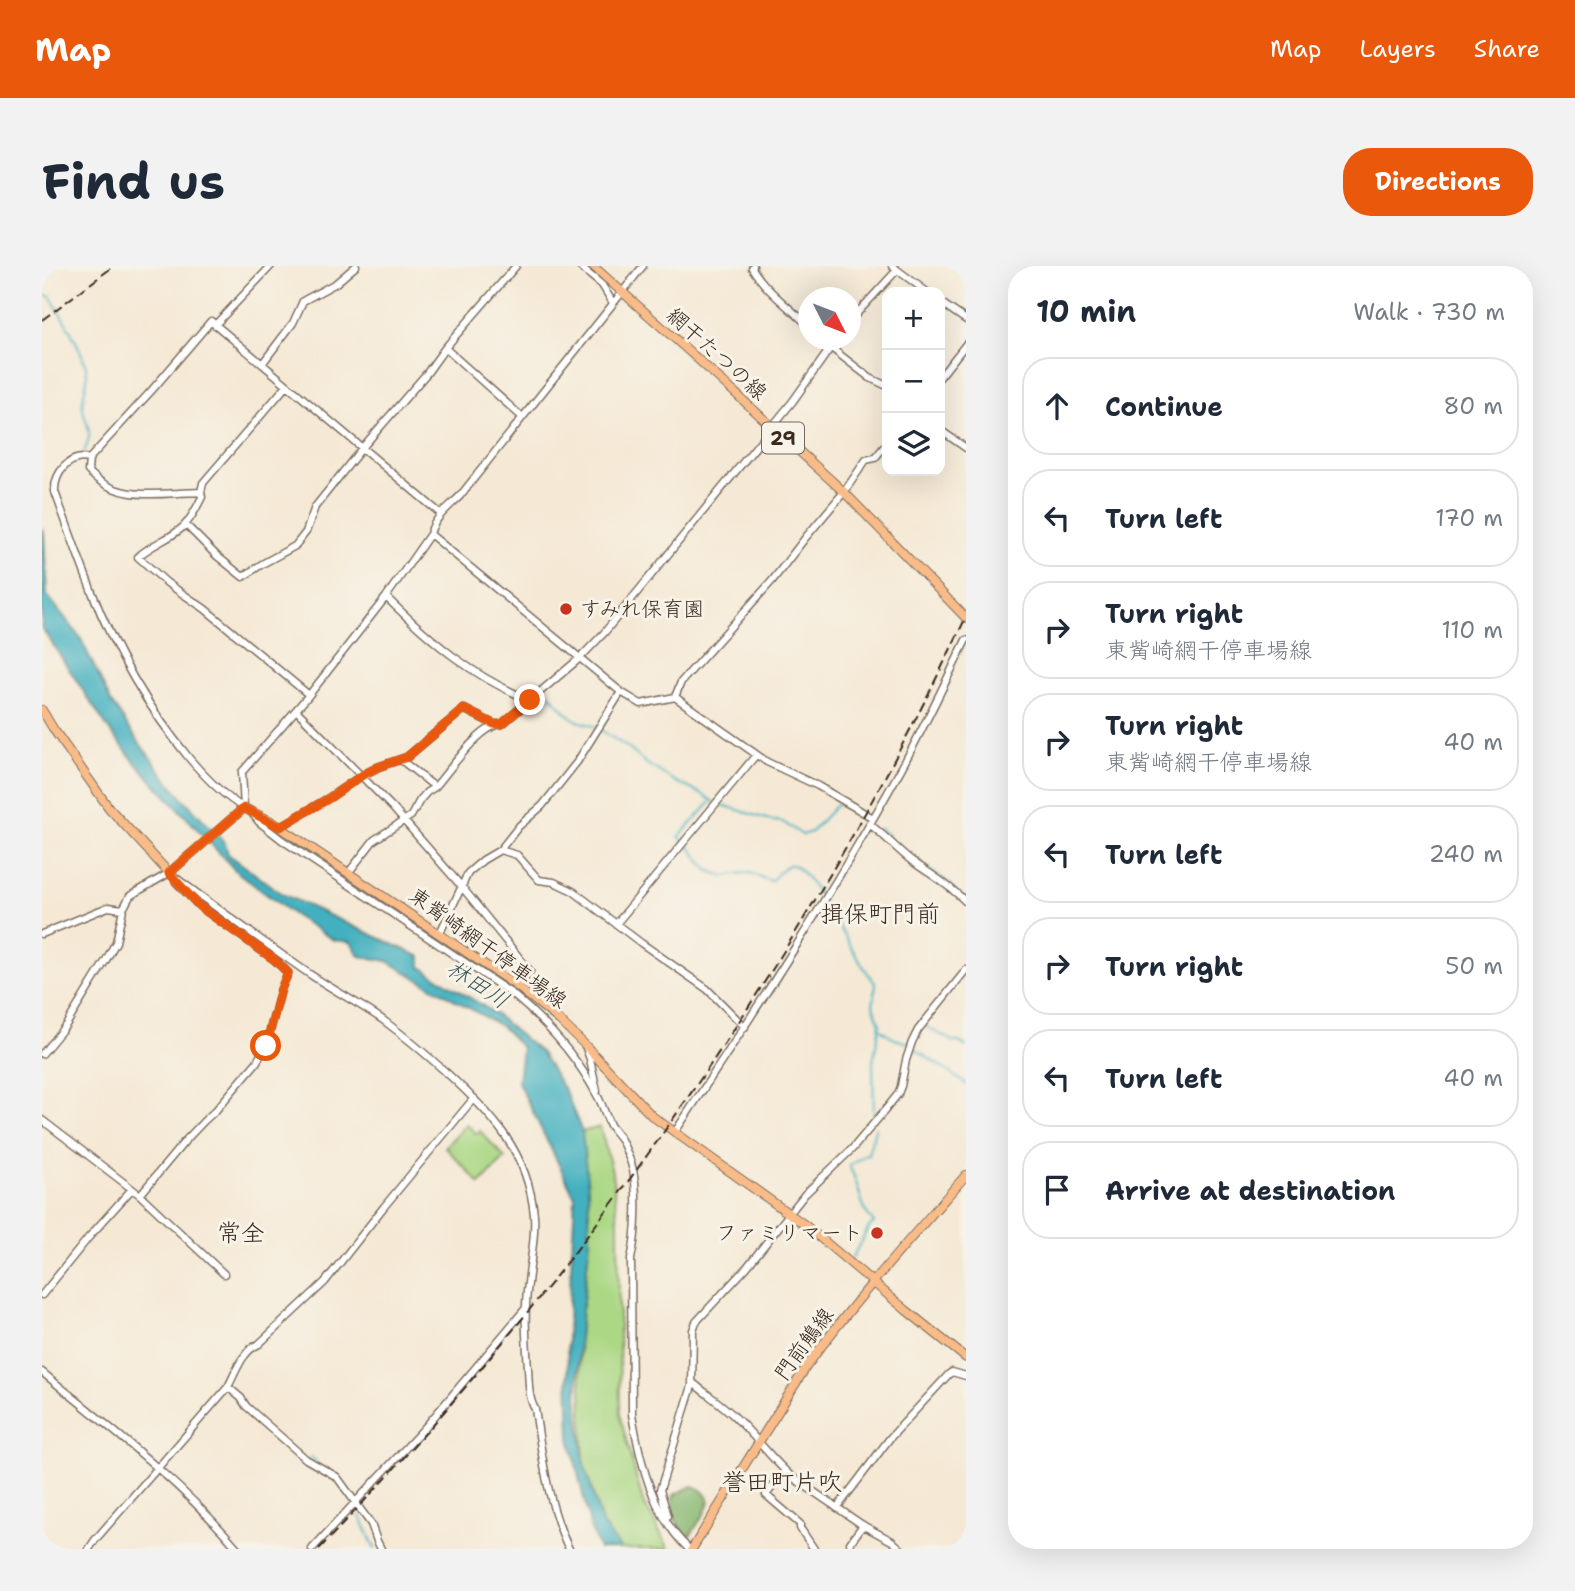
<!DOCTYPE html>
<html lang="en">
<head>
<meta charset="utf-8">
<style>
  body { margin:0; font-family:"Shantell Sans","Klee One",sans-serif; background:#f2f2f3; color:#1f2937 }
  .controls { position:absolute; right:21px; top:21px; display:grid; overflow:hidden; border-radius:14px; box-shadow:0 7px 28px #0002 }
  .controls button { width:63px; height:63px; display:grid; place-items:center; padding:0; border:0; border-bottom:2px solid #e0e1e3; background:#fff; color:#1f2937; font:35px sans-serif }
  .compass { position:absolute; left:756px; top:21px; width:63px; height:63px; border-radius:50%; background:#fff; box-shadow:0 7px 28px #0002; rotate:132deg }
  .stop { position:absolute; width:21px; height:21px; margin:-16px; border:5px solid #ea580c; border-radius:50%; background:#fff }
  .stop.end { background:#ea580c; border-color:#fff; box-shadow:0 2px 7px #0008 }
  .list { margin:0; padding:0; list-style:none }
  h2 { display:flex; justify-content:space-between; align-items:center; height:91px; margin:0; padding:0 28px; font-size:30px }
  h2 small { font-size:23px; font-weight:400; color:#747a83 }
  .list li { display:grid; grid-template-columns:46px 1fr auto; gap:21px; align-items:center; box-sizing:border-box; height:98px; margin:0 14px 14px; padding:0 14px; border:2px solid #e0e1e3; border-radius:28px }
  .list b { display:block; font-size:26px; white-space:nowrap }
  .list p { margin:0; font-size:23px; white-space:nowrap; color:#747a83 }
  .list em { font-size:23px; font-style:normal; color:#747a83 }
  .icon { flex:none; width:38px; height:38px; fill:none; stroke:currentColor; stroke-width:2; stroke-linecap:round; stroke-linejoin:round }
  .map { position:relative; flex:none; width:924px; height:1283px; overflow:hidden; border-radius:28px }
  header { display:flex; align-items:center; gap:42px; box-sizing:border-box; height:98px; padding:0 35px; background:#ea580c; color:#fff }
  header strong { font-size:33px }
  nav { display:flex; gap:38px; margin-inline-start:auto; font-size:24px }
  .intro { display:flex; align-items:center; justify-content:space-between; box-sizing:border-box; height:168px; padding:0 42px }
  h1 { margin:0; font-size:49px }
  .button { padding:18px 32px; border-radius:28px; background:#ea580c; color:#fff; font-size:24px; font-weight:700 }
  main { display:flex; gap:42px; padding:0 42px }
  aside { flex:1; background:#fff; border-radius:28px; box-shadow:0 7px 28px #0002 }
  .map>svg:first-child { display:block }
</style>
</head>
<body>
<header>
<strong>Map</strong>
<nav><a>Map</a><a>Layers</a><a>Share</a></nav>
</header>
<div class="intro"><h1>Find us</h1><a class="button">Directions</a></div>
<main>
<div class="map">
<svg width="924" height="1283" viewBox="0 0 924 1283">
  <rect width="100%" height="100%" fill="#f7f3e8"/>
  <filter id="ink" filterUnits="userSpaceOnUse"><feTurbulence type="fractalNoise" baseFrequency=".0143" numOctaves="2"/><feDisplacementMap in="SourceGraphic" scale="14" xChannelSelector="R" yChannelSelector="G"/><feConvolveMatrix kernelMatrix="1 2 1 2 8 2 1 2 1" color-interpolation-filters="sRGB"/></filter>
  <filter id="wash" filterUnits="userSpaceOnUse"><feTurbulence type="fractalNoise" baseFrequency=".00686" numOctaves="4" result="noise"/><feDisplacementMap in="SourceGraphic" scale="28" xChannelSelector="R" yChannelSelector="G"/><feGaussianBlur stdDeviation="1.57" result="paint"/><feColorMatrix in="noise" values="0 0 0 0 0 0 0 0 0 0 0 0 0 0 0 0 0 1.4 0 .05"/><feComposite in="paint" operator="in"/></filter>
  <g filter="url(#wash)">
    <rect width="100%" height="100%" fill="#f5e9d5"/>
    <path fill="#acd885" stroke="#748152" stroke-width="2" d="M424 858 435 868 438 865 463 892 438 918 403 881Z
      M558 861 570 906 576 956 578 1151 601 1236 627 1283H579L560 1258 542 1198 537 1071 548 973 540 866Z"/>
    <path fill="#89b872" stroke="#627148" stroke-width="2" d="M650 1220C659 1221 663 1228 668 1235L661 1250 647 1271C634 1257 627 1249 632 1229Z"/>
    <path fill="#43b0c0" stroke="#3f6d6f" stroke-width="2" d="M0 262 2 267 5 329 38 371 69 436 101 482 136 527 183 577 186 588 240 628 379 691V701L449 745 499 787 524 827 540 866 546 921 548 973 537 1071 535 1133 542 1198 560 1258 579 1283H557L549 1264 528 1172 525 1073 533 931 476 816 480 782 460 761 345 695 318 690 309 676 292 674 253 650 194 605 93 496 65 461 0 362Z"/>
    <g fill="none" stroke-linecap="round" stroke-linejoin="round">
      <path stroke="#43b0c0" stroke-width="2" d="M0 30H8C18 47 46 91 45 110 45 121 39 133 41 143 45 163 52 165 42 186
        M506 427 529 451 536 455 554 461
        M559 464 586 482 605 498 636 517 660 528 672 536
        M677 538 731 555 741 556 760 569 769 566 794 539 806 541
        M811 544 826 555
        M837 562 846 569
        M641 574 637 571 668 537
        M645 578 666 604 678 609 684 610 692 608 708 607 729 615C734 611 740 600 747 599 757 596 774 625 779 632
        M882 600 909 618
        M782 637C801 663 813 693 834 718L831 739 838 758 837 762 853 773 866 777
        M883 760 910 775 916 776 924 780
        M870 781 924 818
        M832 852 831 796 837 764
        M810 992 827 961 832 957C817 941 818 918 807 900L822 889 826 888 834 860
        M269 1191 274 1195
        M318 1249 333 1283"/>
    </g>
  </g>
  <g filter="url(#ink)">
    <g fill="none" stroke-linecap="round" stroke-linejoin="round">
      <g stroke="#7c6d5e" stroke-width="9">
        <path id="minor" d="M474 0 403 82 480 151
          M537 0 560 19 571 37
          M711 0 710 2C724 25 747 41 766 59
          M850 0 885 26
          M898 36 924 54
          M808 55 855 4
          M173 59 229 0
          M784 74 788 78V81L828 112 845 120
          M220 98 251 57 261 35 294 17 314 0
          M898 111 924 78
          M245 119 161 217 159 226 160 231C155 241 150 252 142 260 129 273 109 278 96 291L125 317 163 343 267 429
          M898 164 924 182
          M47 193C27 188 12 208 13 226 25 259 37 293 50 326 73 385 107 443 147 492 163 511 180 529 202 542L200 506 267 429 344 331 388 268C392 252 407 241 418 230L601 0
          M159 226C151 227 144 226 136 227 103 229 72 232 46 205L47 193 110 124 169 55 399 248
          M144 259 175 290 201 311 220 298 253 280 264 266 273 241 320 182 385 107 403 82
          M388 268 579 426 599 438 633 431 725 496 776 520 831 552
          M344 331C388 374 430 411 488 434
          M633 431 639 416 730 315 764 271 802 226 824 194 833 192 845 177
          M254 444 350 541 420 621 488 705 476 721
          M359 494 393 521
          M209 546 217 556 240 574 469 727C504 756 534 789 555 829 561 839 563 849 568 859 571 864 575 868 578 872 582 879 586 889 589 897 597 921 595 968 589 993L590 1148C598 1195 610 1249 647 1283
          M827 558C843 569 855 584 870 595 889 609 907 618 924 636
          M238 561 288 531 319 510 336 501 365 491 422 443 451 458
          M458 584 475 589 497 614 512 616 531 625 599 677 665 723 703 761
          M307 606 332 574 369 550 378 534 385 526 393 521C408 504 438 459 460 458L538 392 562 367 751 135 794 74
          M127 607C174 641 221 676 269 709 293 725 318 738 341 754 364 771 385 789 406 808 450 849 486 885 492 949 494 972 488 994 486 1017 482 1045 484 1073 486 1102 487 1115 486 1132 493 1143 500 1190 506 1240 527 1283
          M574 658 714 489
          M398 667 426 607 441 594 458 584 477 560 500 540 535 496 579 426
          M0 668 66 641 81 643
          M544 782 548 793 555 825
          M0 788 24 759 64 694 74 676 81 643 88 630 127 607
          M0 854 98 929 182 1008
          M633 866C712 747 790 628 859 503 882 461 903 417 924 374
          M98 929 143 875 162 855 174 844 214 797 224 780 239 723 246 707 233 694 157 640 134 616
          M0 1029 47 971 89 924
          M0 1106C68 1162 139 1216 196 1283
          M650 1116C664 1128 680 1138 693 1151 713 1170 730 1193 750 1211L822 1260 850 1275 859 1283
          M186 1121 199 1132 204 1140 264 1193 295 1211 329 1258 335 1275 339 1283
          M743 1205 724 1229 758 1258V1262L772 1283
          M795 1242 848 1172 907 1108 910 1106 924 1110
          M626 1250 618 1224 650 1120 651 1064 654 1056 705 1001 763 928 811 882 844 843 856 828 859 820 864 794 870 776 876 764 924 704
          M47 1283 53 1274 186 1121C194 1106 200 1085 217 1078L283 1016 341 942 432 832
          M270 1283 386 1158 484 1042
          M808 1283 809 1281 808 1277 821 1259"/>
      </g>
      <g stroke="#7c6d5e" stroke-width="10">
        <path id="major" d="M551 0 649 87 802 226 924 352
          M0 444 12 464 67 542 127 607 202 542 229 555 476 721 517 754 542 778 610 850 763 959 864 1044 924 1092
          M650 1283 764 1101C813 1034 869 972 924 909"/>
      </g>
      <use href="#minor" stroke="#fff" stroke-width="6"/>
      <use href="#major" stroke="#f9bc89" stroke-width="8"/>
      <path stroke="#3b2a1e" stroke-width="2" stroke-dasharray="10 5" stroke-linecap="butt" d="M0 54 72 0
        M277 1283C538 1011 763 692 924 351"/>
    </g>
  </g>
  <g fill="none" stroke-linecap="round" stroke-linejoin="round" filter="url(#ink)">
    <path stroke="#ea580c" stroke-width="9" d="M224 780 239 723 246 707 233 694 157 640 127 607 202 542 238 561 289 531 319 510 336 501 365 491 422 443 452 458H460L488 434"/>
  </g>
  <g fill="#c8321e" stroke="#f7f3e8" stroke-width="2.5">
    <circle cx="524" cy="343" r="7"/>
    <circle cx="835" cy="967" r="7"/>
  </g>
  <g text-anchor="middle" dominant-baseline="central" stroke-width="6" stroke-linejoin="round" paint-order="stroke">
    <rect fill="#f7f3e8" stroke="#73665b" stroke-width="2" x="720" y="156.5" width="42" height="31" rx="5"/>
    <g font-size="19" font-weight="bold" fill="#3b2a1e">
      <text x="741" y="172">29</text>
    </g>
    <g font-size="21" fill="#3b2a1e" stroke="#f7f3e8">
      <text transform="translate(675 88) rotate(42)">網干たつの線</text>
      <text transform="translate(446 682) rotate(36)">東觜崎網干停車場線</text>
      <text transform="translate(762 1078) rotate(-54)">門前鵤線</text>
    </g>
    <g font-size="21" fill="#3b2a1e" stroke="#f7f3e8" text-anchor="start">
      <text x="538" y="343">すみれ保育園</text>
      <text x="821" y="967" text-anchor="end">ファミリマート</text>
    </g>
    <g font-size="23" font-style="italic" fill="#3e5957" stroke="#f7f3e8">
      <text transform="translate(436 718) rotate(33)">林田川</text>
    </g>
    <g font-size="24" fill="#3b2a1e" stroke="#f7f3e8">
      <text x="838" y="648">揖保町門前</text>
      <text x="199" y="967">常全</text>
      <text x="740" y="1216">誉田町片吹</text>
    </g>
  </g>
</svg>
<div class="controls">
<button>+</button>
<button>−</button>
<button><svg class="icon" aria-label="layers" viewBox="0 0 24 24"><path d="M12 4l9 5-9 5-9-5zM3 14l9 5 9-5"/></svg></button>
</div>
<svg class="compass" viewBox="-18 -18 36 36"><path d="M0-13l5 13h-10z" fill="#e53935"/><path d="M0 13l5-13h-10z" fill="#747a83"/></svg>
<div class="stop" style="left:224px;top:780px"></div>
<div class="stop end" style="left:488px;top:434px"></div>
</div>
<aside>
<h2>10 min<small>Walk · 730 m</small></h2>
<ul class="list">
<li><svg class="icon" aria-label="ahead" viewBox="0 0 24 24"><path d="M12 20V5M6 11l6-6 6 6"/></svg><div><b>Continue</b></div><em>80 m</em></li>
<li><svg class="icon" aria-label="left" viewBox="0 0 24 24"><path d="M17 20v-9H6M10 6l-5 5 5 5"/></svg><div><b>Turn left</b></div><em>170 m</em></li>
<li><svg class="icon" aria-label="right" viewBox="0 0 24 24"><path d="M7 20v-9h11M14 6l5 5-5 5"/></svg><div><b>Turn right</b><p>東觜崎網干停車場線</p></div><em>110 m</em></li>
<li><svg class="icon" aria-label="right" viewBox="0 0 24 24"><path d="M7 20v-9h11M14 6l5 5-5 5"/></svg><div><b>Turn right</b><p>東觜崎網干停車場線</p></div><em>40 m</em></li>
<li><svg class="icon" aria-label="left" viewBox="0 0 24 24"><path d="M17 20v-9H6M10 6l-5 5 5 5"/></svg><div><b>Turn left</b></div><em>240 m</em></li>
<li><svg class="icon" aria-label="right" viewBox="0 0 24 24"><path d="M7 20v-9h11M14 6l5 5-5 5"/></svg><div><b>Turn right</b></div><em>50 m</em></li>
<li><svg class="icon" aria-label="left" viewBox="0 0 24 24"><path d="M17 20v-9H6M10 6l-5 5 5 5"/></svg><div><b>Turn left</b></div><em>40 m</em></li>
<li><svg class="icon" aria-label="arrive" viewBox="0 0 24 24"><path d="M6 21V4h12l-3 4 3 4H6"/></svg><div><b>Arrive at destination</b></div></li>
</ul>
</aside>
</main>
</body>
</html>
